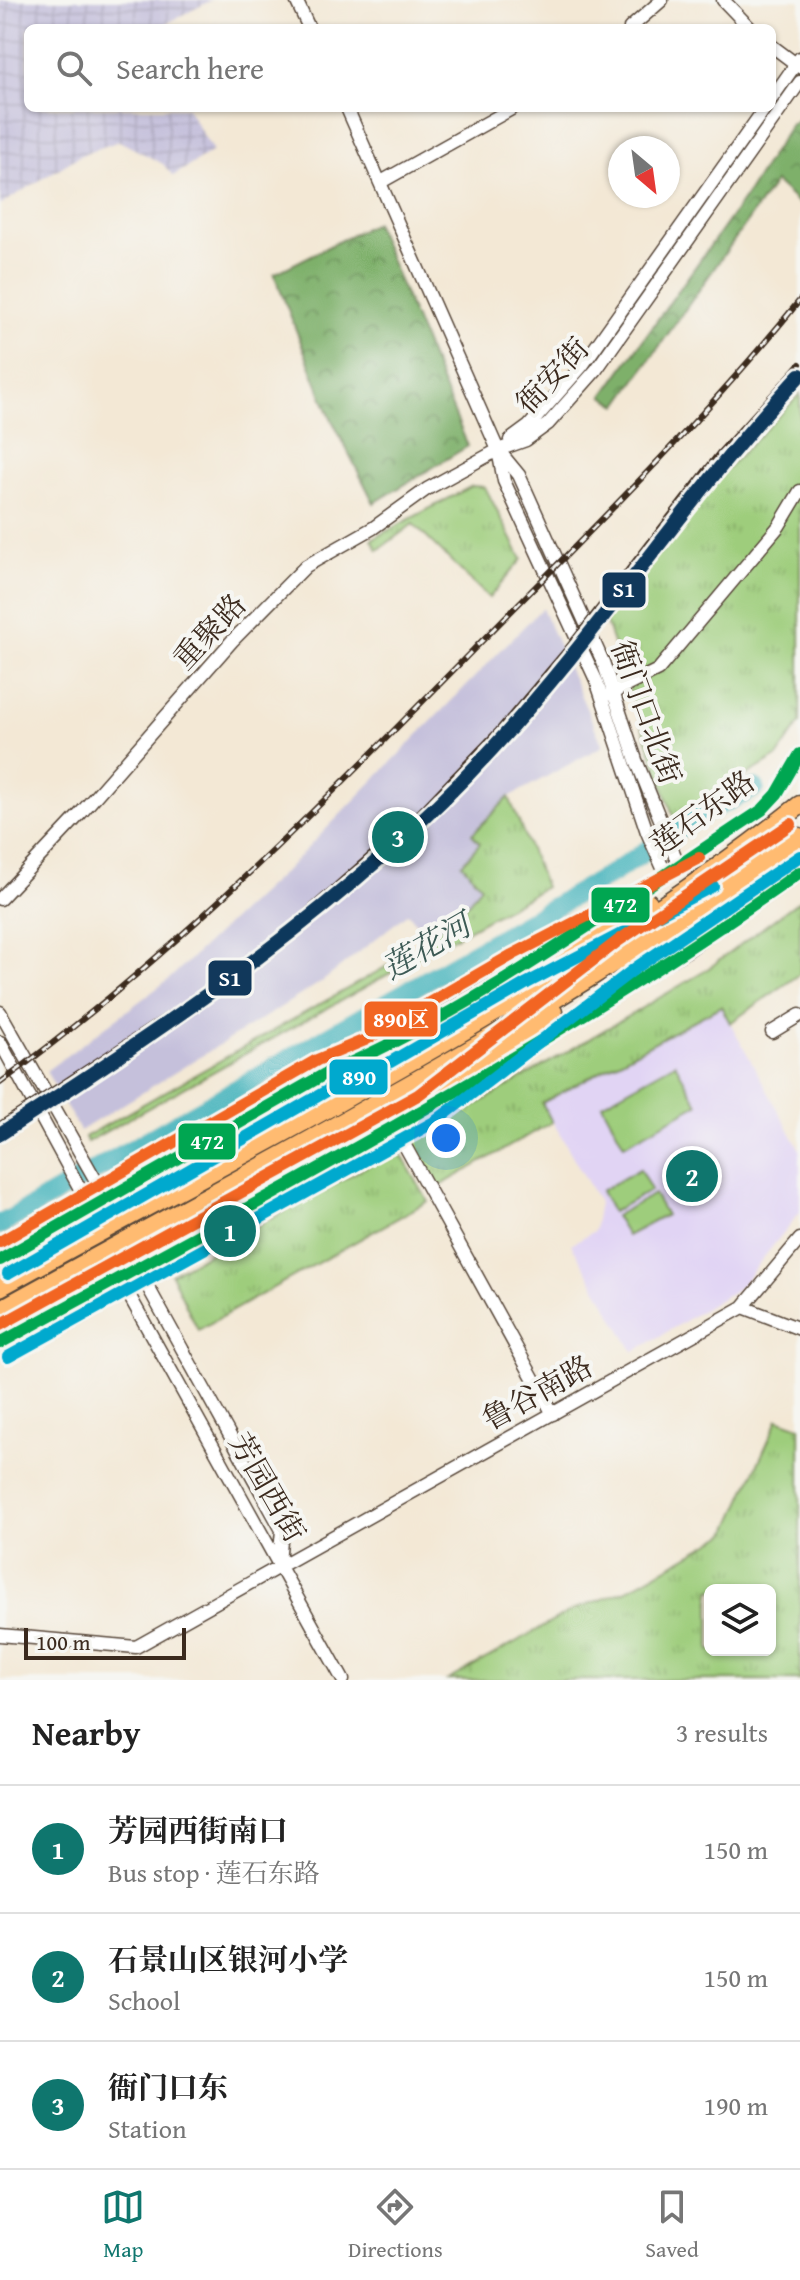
<!DOCTYPE html>
<html lang="en">
<head>
<meta charset="utf-8">
<style>
  body { margin:0; font-family:"Gentium Book Plus","Noto Serif SC",serif; background:#f6f6f6; color:#222 }
  .controls { position:absolute; right:24px; bottom:24px; display:grid; overflow:hidden; border-radius:12px; box-shadow:0 2px 6px #0004 }
  .controls button { width:72px; height:72px; display:grid; place-items:center; padding:0; border:0; border-bottom:2px solid #e0e0e0; background:#fff; color:#222; font:40px sans-serif }
  .compass { position:absolute; left:608px; top:136px; width:72px; height:72px; border-radius:50%; background:#fff; box-shadow:0 2px 6px #0004; rotate:151deg }
  .scale { position:absolute; left:24px; bottom:20px; width:162px; box-sizing:border-box; padding-left:8px; border:4px solid #3b2a1e; border-top:0; font-size:22px; line-height:28px; white-space:nowrap; color:#3b2a1e; -webkit-text-stroke:6px #f6f6f2; paint-order:stroke }
  .you { position:absolute; left:446px; top:1138px; width:28px; height:28px; margin:-20px; border:6px solid #fff; border-radius:50%; background:#1a73e8; box-shadow:0 0 0 12px #1a73e833 }
  .badge { display:grid; place-items:center; width:52px; height:52px; border-radius:50%; background:#0f766e; color:#fff; font-size:26px; font-weight:700 }
  .pin { position:absolute; translate:-50% -50%; border:4px solid #fff; box-shadow:0 2px 8px #0006 }
  .list { margin:0; padding:0; list-style:none }
  h2 { display:flex; justify-content:space-between; align-items:center; height:104px; margin:0; padding:0 32px; font-size:34px }
  h2 small { font-size:26px; font-weight:400; color:#767676 }
  .list li { display:grid; grid-template-columns:52px 1fr auto; gap:24px; align-items:center; box-sizing:border-box; height:128px; padding:0 32px; border-top:2px solid #e0e0e0 }
  .list b { display:block; font-size:30px; white-space:nowrap }
  .list p { margin:0; font-size:26px; white-space:nowrap; color:#767676 }
  .list em { font-size:26px; font-style:normal; color:#767676 }
  .icon { flex:none; width:44px; height:44px; fill:none; stroke:currentColor; stroke-width:2; stroke-linecap:round; stroke-linejoin:round }
  .map { position:relative; flex:none; width:800px; height:1680px; overflow:hidden }
  .search { position:absolute; background:#fff; box-shadow:0 2px 6px #0004; left:24px; right:24px; top:24px; height:88px; display:flex; align-items:center; gap:20px; box-sizing:border-box; padding:0 28px; border-radius:12px; color:#767676; font-size:30px }
  .sheet { height:488px; background:#fff }
  nav { display:flex; justify-content:space-around; align-items:center; box-sizing:border-box; height:112px; border-top:2px solid #e0e0e0; background:#fff; font-size:22px; color:#767676 }
  nav a { display:grid; justify-items:center; gap:4px }
  nav .on { color:#0f766e }
  .map>svg:first-child { display:block }
</style>
</head>
<body>
<div class="map">
<svg width="800" height="1680" viewBox="0 0 800 1680">
  <defs>
    <pattern id="industrial-grid" width="8" height="8" patternUnits="userSpaceOnUse" patternTransform="scale(2)"><rect width="8" height="8" fill="#c5c0db"/><path d="M0 4h8M4 0v8" fill="none" stroke="#aaa5bc"/></pattern>
    <pattern id="forest-crowns" width="20" height="18" patternUnits="userSpaceOnUse" patternTransform="scale(2)"><rect width="20" height="18" fill="#7eb06b"/><path d="M2 6a3 3 0 1 1 6 0M12 15a3 3 0 1 1 6 0" fill="none" stroke="#688f57"/></pattern>
    <pattern id="park-tufts" width="24" height="20" patternUnits="userSpaceOnUse" patternTransform="scale(2)"><rect width="24" height="20" fill="#9ecd7b"/><path d="M3 7l-1-3M5 7V3M7 7l1-3M15 17l-1-3M17 17v-4M19 17l1-3" fill="none" stroke="#89b06a"/></pattern>
  </defs>
  <rect width="100%" height="100%" fill="#f6f6f2"/>
  <filter id="ink" filterUnits="userSpaceOnUse"><feTurbulence type="fractalNoise" baseFrequency=".0125" numOctaves="2"/><feDisplacementMap in="SourceGraphic" scale="16" xChannelSelector="R" yChannelSelector="G"/><feConvolveMatrix kernelMatrix="1 2 1 2 8 2 1 2 1" color-interpolation-filters="sRGB"/></filter>
  <filter id="wash" filterUnits="userSpaceOnUse"><feTurbulence type="fractalNoise" baseFrequency=".006" numOctaves="4" result="noise"/><feDisplacementMap in="SourceGraphic" scale="32" xChannelSelector="R" yChannelSelector="G"/><feGaussianBlur stdDeviation="1.8" result="paint"/><feColorMatrix in="noise" values="0 0 0 0 0 0 0 0 0 0 0 0 0 0 0 0 0 1.4 0 .05"/><feComposite in="paint" operator="in"/></filter>
  <g filter="url(#wash)">
    <rect width="100%" height="100%" fill="#f3e8d5"/>
    <path fill="#e1d4f4" d="M721 1006 800 1150V1212L740 1287 634 1352 571 1244 594 1231 599 1202 542 1103Z"/>
    <path fill="url(#industrial-grid)" d="M0 0H212L158 28H28V108H187L213 151 173 176 163 164 119 141 81 155 0 205Z"/>
    <path fill="#c5c0db" d="M542 608 603 746 509 797 472 834 480 843 481 886 459 915 438 929 419 926 408 913 323 981 80 1131 46 1071 168 980 288 868Z"/>
    <path fill="url(#forest-crowns)" stroke="#5c6d44" stroke-width="2" d="M800 118V205L775 182 618 405 603 396 745 197 790 125Z
      M375 223 468 446 374 503 330 416 274 274Z"/>
    <path fill="url(#park-tufts)" stroke="#6c7c4c" stroke-width="2" fill-rule="evenodd" d="M800 394V723L777 757 674 818 598 600Z
      M472 486 485 487 522 559 489 598 413 524 378 550 372 539Z
      M509 797 545 887 87 1142 85 1137 428 943 419 926 438 929 459 915 481 886 462 864 480 843 472 834Z
      M800 900V974L730 1023 721 1006 542 1103 552 1122 436 1188 413 1142 705 971Z
      M398 1149 428 1201 198 1330 171 1274Z
      M778 1419 800 1427V1680H448L573 1610 627 1590 727 1533ZM710 1590H770V1650H710Z"/>
    <path fill="#9ecd7b" stroke="#6c7c4c" stroke-width="2" d="M675 1063 698 1104 624 1145 602 1104Z
      M640 1169 651 1190 612 1212 601 1191Z
      M654 1194 666 1215 627 1236 615 1216Z"/>
    <g fill="none" stroke-linecap="round" stroke-linejoin="round">
      <path stroke="#42b2bb" stroke-width="20" d="M0 1225 613 873 700 815 755 788"/>
    </g>
  </g>
  <g filter="url(#ink)">
    <g fill="none" stroke-linecap="round" stroke-linejoin="round">
      <g stroke="#574639" stroke-width="15">
        <path id="minor" d="M296 0 309 28
          M723 0 750 28
          M630 28 662 0
          M772 46 800 67
          M772 98 800 58
          M347 108 498 450 504 481 596 680 647 832 666 875
          M381 182 513 108
          M510 440 529 426 582 366 765 108
          M500 452 519 475 603 662 636 760 679 866
          M608 695 658 670 779 526 800 491
          M0 899 80 814 232 641 306 566 373 528 427 489 498 450 526 440 548 424 596 370 800 82
          M588 925 762 810 777 794 800 754
          M0 1012 107 1200
          M772 1032 800 1015
          M0 1042 91 1209
          M479 1077 687 951 800 872
          M394 1126 553 1414
          M235 1129 325 1074 372 1054 525 965
          M0 1260 170 1165
          M137 1267 282 1530 279 1563
          M119 1277 343 1680
          M743 1307 800 1329
          M55 1312 432 1105
          M0 1635 136 1647 743 1307 800 1239"/>
      </g>
      <g stroke="#574639" stroke-width="21">
        <path id="highway" d="M519 969 648 902
          M427 1108 553 1012
          M121 1208 240 1125
          M0 1287C268 1138 560 996 800 805
          M0 1310C271 1160 549 1019 800 837
          M0 1334 62 1308"/>
      </g>
      <use href="#minor" stroke="#fff" stroke-width="12"/>
      <use href="#highway" stroke="#ffbb71" stroke-width="18"/>
      <g stroke="#3b2a1e" stroke-width="6">
        <path id="rail" d="M0 1083C176 954 321 805 473 650 585 536 700 424 800 300
          M0 1124 211 986 285 930 419 812 498 730 565 651 719 453 800 364"/>
      </g>
      <use href="#rail" stroke="#f6f6f2" stroke-width="3" stroke-dasharray="9" stroke-linecap="butt"/>
      <g stroke="#f6f6f2" stroke-width="18">
        <path id="bus-1" d="M0 1260 325 1074C481 1008 621 902 762 810L777 794 800 754
          M0 1343C272 1194 547 1052 800 872"/>
      </g>
      <g stroke="#f6f6f2" stroke-width="18">
        <path id="bus-2" d="M8 1274 332 1088 380 1068 527 983 713 886
          M8 1357 436 1121 637 967 800 856"/>
      </g>
      <g stroke="#f6f6f2" stroke-width="18">
        <path id="bus-3" d="M0 1242 317 1060 365 1040 512 955 699 858
          M0 1325 418 1095 618 941 791 824"/>
      </g>
      <use href="#bus-1" stroke="#00a651" stroke-width="12"/>
      <use href="#bus-2" stroke="#00a9ce" stroke-width="12"/>
      <use href="#bus-3" stroke="#f26522" stroke-width="12"/>
      <g stroke="#f6f6f2" stroke-width="20">
        <path id="rail-1" d="M0 1134C176 1020 351 903 493 748 602 629 690 493 800 375"/>
      </g>
      <use href="#rail-1" stroke="#11385b" stroke-width="14"/>
    </g>
  </g>
  <g text-anchor="middle" dominant-baseline="central" stroke-width="8" stroke-linejoin="round" paint-order="stroke">
    <g font-size="30" fill="#3b2a1e" stroke="#f6f6f2">
      <text transform="translate(552 375) rotate(-47)">衙安街</text>
      <text transform="translate(209 631) rotate(-47)">重聚路</text>
      <text transform="translate(647 712) rotate(70)">衙门口北街</text>
      <text transform="translate(702 812) rotate(-36)">莲石东路</text>
      <text transform="translate(537 1392) rotate(-29)">鲁谷南路</text>
      <text transform="translate(268 1487) rotate(60)">芳园西街</text>
    </g>
    <g font-size="32" font-style="italic" fill="#3d5a55" stroke="#f6f6f2">
      <text transform="translate(426 946) rotate(-30)">莲花河</text>
    </g>
  </g>
  <g stroke="#f6f6f2" stroke-width="3">
    <rect x="601" y="571" width="46" height="38" rx="8" fill="#11385b"/>
    <rect x="590" y="886" width="61" height="38" rx="8" fill="#00a651"/>
    <rect x="207" y="959" width="46" height="38" rx="8" fill="#11385b"/>
    <rect x="363" y="1000" width="76" height="38" rx="8" fill="#f26522"/>
    <rect x="328" y="1058" width="61" height="38" rx="8" fill="#00a9ce"/>
    <rect x="177" y="1122" width="60" height="39" rx="8" fill="#00a651"/>
  </g>
  <g font-size="22" text-anchor="middle" font-weight="bold" fill="#fff">
    <text x="624" y="597">S1</text>
    <text x="620" y="912">472</text>
    <text x="230" y="986">S1</text>
    <text x="401" y="1027">890区</text>
    <text x="359" y="1085">890</text>
    <text x="207" y="1149">472</text>
  </g>
</svg>
<div class="controls">
<button><svg class="icon" aria-label="layers" viewBox="0 0 24 24"><path d="M12 4l9 5-9 5-9-5zM3 14l9 5 9-5"/></svg></button>
</div>
<svg class="compass" viewBox="-18 -18 36 36"><path d="M0-13l5 13h-10z" fill="#e53935"/><path d="M0 13l5-13h-10z" fill="#767676"/></svg>
<div class="scale">100 m</div>
<div class="you"></div>
<div class="pin badge" style="left:230px;top:1231px">1</div>
<div class="pin badge" style="left:692px;top:1176px">2</div>
<div class="pin badge" style="left:398px;top:837px">3</div>
<div class="search"><svg class="icon" aria-label="search" viewBox="0 0 24 24"><circle cx="10" cy="10" r="6"/><path d="M15 15l6 6"/></svg>Search here</div>
</div>
<section class="sheet">
<h2>Nearby<small>3 results</small></h2>
<ul class="list">
<li><span class="badge">1</span><div><b>芳园西街南口</b><p>Bus stop · 莲石东路</p></div><em>150 m</em></li>
<li><span class="badge">2</span><div><b>石景山区银河小学</b><p>School</p></div><em>150 m</em></li>
<li><span class="badge">3</span><div><b>衙门口东</b><p>Station</p></div><em>190 m</em></li>
</ul>
</section>
<nav>
<a class="on"><svg class="icon" aria-label="map" viewBox="0 0 24 24"><path d="M3 6l6-2 6 2 6-2v14l-6 2-6-2-6 2zM9 4v14M15 6v14"/></svg>Map</a>
<a><svg class="icon" aria-label="directions" viewBox="0 0 24 24"><path d="M12 3l9 9-9 9-9-9zM9 14v-3h6M13 9l2 2-2 2"/></svg>Directions</a>
<a><svg class="icon" aria-label="saved" viewBox="0 0 24 24"><path d="M7 4h10v16l-5-4-5 4z"/></svg>Saved</a>
</nav>
</body>
</html>
